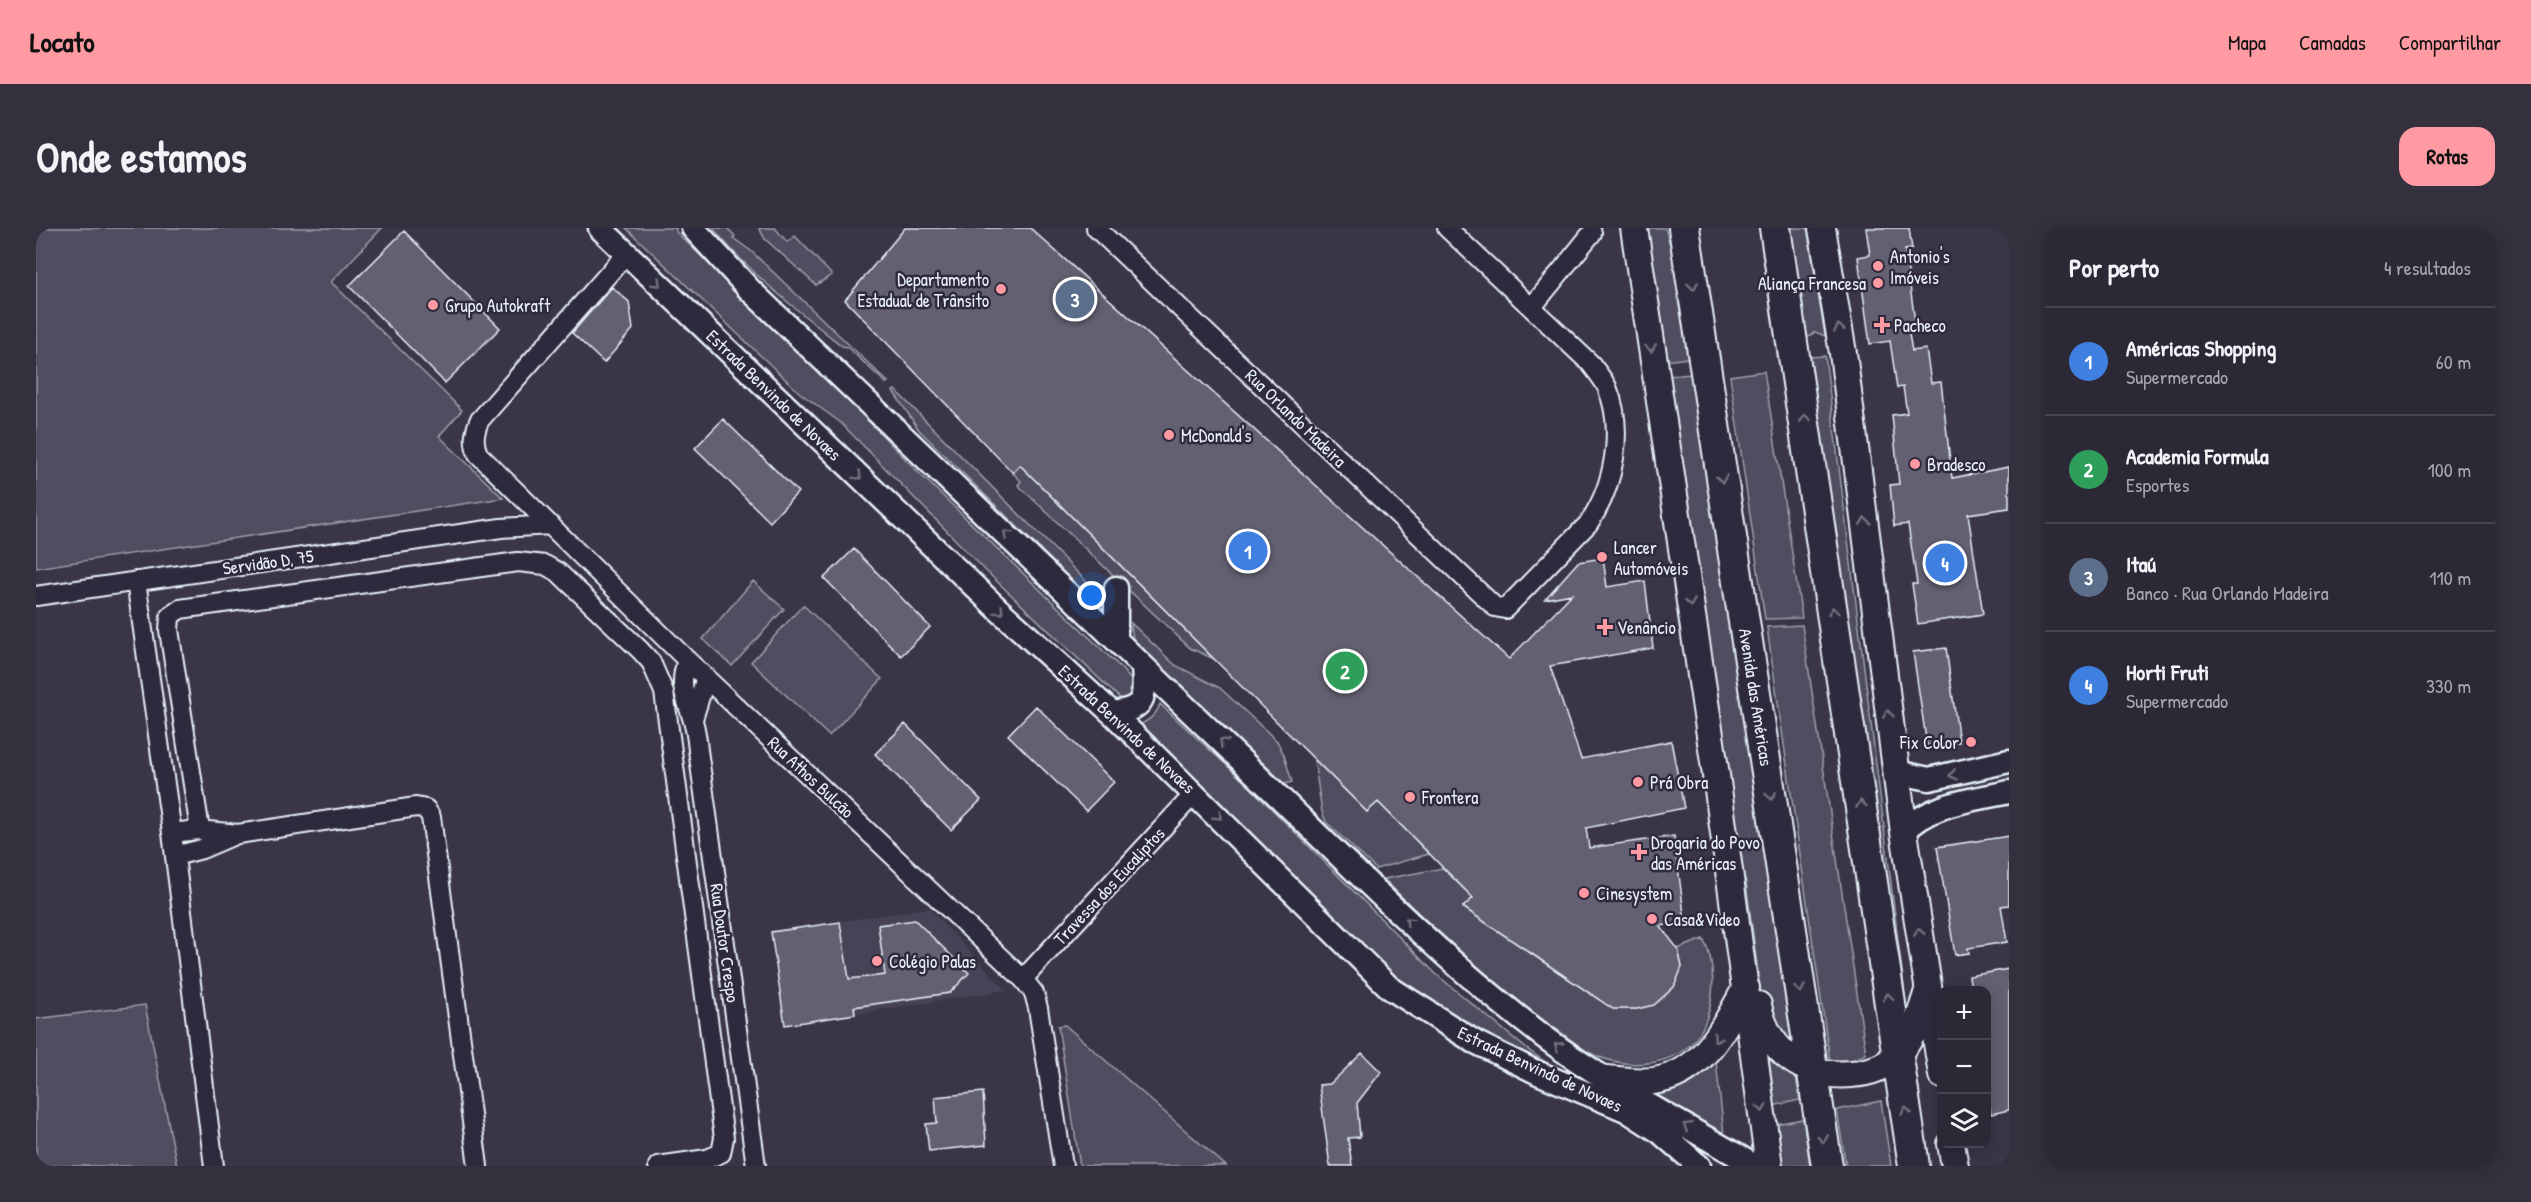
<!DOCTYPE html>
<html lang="pt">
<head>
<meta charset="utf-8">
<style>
  body { margin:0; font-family:"Patrick Hand",sans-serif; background:#34303e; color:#f1f3f6 }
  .controls { position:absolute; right:18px; bottom:18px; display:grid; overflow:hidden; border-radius:12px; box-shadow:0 3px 15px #0003 }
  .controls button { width:54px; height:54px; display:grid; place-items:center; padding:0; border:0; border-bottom:2px solid #484451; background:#2c2836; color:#f1f3f6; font:30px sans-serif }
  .you { position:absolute; left:1056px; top:368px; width:21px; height:21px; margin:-15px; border:4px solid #fff; border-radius:50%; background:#1a73e8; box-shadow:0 0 0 9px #1a73e833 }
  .badge { display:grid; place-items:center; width:39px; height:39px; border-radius:50%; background:#ff9aa2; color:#fff; font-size:20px; font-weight:700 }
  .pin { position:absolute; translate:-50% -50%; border:3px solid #fff; box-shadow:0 2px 6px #0006 }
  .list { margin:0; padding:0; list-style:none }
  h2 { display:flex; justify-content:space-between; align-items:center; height:78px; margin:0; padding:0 24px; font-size:26px }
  h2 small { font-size:20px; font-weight:400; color:#a6a6ad }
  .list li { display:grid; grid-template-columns:39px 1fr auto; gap:18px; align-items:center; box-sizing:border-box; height:108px; padding:0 24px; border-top:2px solid #484451 }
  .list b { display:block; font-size:22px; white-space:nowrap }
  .list p { margin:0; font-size:20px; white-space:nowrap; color:#a6a6ad }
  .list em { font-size:20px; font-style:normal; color:#a6a6ad }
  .icon { flex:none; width:33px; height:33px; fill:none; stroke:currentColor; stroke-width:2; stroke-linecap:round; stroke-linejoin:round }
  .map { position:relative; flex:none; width:1973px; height:938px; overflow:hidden; border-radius:18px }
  header { display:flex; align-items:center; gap:36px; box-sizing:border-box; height:84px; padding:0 30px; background:#ff9aa2; color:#111 }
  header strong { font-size:28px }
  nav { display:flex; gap:33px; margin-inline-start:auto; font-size:21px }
  .intro { display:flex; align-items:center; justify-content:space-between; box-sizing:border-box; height:144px; padding:0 36px }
  h1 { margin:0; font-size:42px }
  .button { padding:15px 27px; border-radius:18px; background:#ff9aa2; color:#111; font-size:21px; font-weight:700 }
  main { display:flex; gap:36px; padding:0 36px }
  aside { flex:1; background:#2c2836; border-radius:18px; box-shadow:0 3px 15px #0003 }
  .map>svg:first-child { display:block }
</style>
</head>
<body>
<header>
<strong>Locato</strong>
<nav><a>Mapa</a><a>Camadas</a><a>Compartilhar</a></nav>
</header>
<div class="intro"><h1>Onde estamos</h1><a class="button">Rotas</a></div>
<main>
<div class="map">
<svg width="1973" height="938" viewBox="0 0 1973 938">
  <rect width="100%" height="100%" fill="#3a3648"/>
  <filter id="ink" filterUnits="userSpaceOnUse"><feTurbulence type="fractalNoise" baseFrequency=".0167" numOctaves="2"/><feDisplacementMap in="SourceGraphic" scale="12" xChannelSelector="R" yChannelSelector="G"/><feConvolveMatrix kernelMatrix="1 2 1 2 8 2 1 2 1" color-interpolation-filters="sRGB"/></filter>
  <g filter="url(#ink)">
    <path fill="#464354" d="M893 680 970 762 749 797 735 704Z"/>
    <path fill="#504e5f" stroke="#9ca0ac" stroke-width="1.5" d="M0 0H346L295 54 426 182 403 208 467 270 0 340Z
      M590 0H640V4L766 125 885 247 1084 439 1096 453 1093 463 1099 472 1090 476 950 343 805 195 764 165Z
      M677 0H691L699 8 697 10 715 23 852 154 850 155 811 119 806 118C762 83 712 44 677 0Z
      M723 0H739L751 14 759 8 796 47 780 57 729 11Z
      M1609 0H1629L1641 39 1652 130 1629 133Z
      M1755 0H1771L1789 108 1779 104 1770 111Z
      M1789 128 1870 775 1864 792 1773 129Z
      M1728 143 1766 390 1729 391 1694 148Z
      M1657 146 1757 823 1727 781 1710 654 1698 621 1631 148Z
      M859 162 1067 370 1068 380 1065 381 883 202 857 163Z
      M984 237 1178 431 1154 420 982 257 985 253 977 245Z
      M717 353 748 381 696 438 667 411Z
      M767 377 846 451 793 508 715 434Z
      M1095 395 1139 437 1184 460 1241 513 1248 527 1256 554 1249 556 1097 412Z
      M1766 397 1830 826 1814 833H1794L1731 399Z
      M1124 476 1213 558 1401 747 1491 821 1531 849 1429 803 1372 766 1265 656 1101 498C1112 493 1120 488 1124 476Z
      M1278 531 1331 584 1342 574 1393 626 1340 641 1290 594 1286 584Z
      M1407 640 1437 670 1427 680 1577 781H1601L1646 739 1642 721 1667 711C1681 735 1679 774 1667 799 1647 840 1593 843 1556 826 1545 821 1536 812 1526 805 1461 761 1402 706 1348 651Z
      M109 777 141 938H0V791Z
      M1029 797 1190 938H1044L1022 798Z
      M1720 811C1731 829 1741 839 1760 849L1764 872 1731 879Z
      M1680 833 1688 906 1617 865 1661 848Z
      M1845 873 1855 938H1810L1801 882Z
      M1767 891 1774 938H1739L1734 897Z"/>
    <path fill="#636171" stroke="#e8f1f8" stroke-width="1.5" d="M869 0H994L1473 431 1536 366 1509 371 1542 334 1567 330 1571 359 1609 353 1617 420 1514 438 1545 531 1635 513 1648 580 1550 600 1553 620 1638 608 1649 694 1624 698 1642 721 1646 739 1638 759 1618 777 1601 781H1577L1427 679 1437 670 1342 574 1331 584 984 237 977 245 809 72Z
      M1830 0H1873L1876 21 1869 22 1879 94 1871 95 1876 123 1890 121 1895 155 1905 154 1916 250 1973 239V280L1932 286 1947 386 1882 396 1876 356H1881L1872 296 1858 298 1854 257 1863 256 1856 187 1871 185 1867 159 1861 160 1854 113 1834 116 1822 29 1834 27Z
      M368 3 464 100 409 155 313 58Z
      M576 59 593 74 597 101 568 135 536 105Z
      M687 191 762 264 734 294 659 220Z
      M818 321 894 399 865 428 788 350Z
      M1910 420 1923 514 1891 518 1877 424Z
      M1000 478 1078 554 1050 583 972 507Z
      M869 496 945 572 915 602 839 526Z
      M1973 608V677L1965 678 1971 714 1932 720 1933 725 1919 727 1901 619Z
      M879 692 933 745 914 765 818 779 819 786 749 797 735 704 804 694 813 751 849 747 842 697Z
      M1973 741V882L1955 886 1950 859V762H1935L1933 748Z
      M1326 825 1345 844 1321 875 1324 909 1312 910 1316 938H1294L1283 857 1294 856Z
      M947 864 950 917 893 923 890 896 901 895 899 869Z"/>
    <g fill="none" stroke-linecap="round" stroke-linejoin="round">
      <g stroke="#e8f1f8" stroke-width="22">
        <path id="minor" d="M1060 0 1459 379 1469 381 1552 296C1578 259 1589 202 1571 159 1567 151 1560 143 1555 136L1411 0
          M590 26 443 193C438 206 437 214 442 226L651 432 987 751 998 765 1002 780 1027 938
          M1496 79 1556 5
          M100 353 136 605 178 938
          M0 368 465 300 515 297
          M651 432C642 459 650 468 657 493 660 502 661 512 662 522L720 938
          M657 491 670 449
          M164 602 133 402 134 388 144 381 482 334 509 337 522 344 604 422 615 434 628 464 688 910 685 925 671 931 622 938
          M136 605 162 602 202 606 380 579 390 581 395 589 442 938
          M139 628 166 621 201 606
          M987 751 1159 565"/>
      </g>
      <g stroke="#e8f1f8" stroke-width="27">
        <path id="tertiary" d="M564 0 963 382 1076 485 1354 760 1439 814 1500 844 1590 882 1624 904 1663 938
          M657 0 714 62C880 219 1044 378 1209 536 1306 629 1400 727 1507 808 1573 858 1648 896 1719 938
          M1080 411V360
          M1076 485C1111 481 1109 469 1107 438
          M1860 544 1893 551 1973 533
          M1868 604C1894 575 1937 572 1973 564"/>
      </g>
      <g stroke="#e8f1f8" stroke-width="30">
        <path id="secondary" d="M1598 0 1681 554 1733 938
          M1786 0 1807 125 1868 604 1906 847
          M1722 777C1731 823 1768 850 1815 846 1832 845 1849 840 1861 827 1877 811 1884 788 1891 766
          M1571 851C1586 852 1602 855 1617 853 1667 847 1688 799 1710 760
          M1915 916 1919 938"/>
      </g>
      <g stroke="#e8f1f8" stroke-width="34">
        <path id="trunk" d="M1648 0 1791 938
          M1739 0 1878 938"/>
      </g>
      <use href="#minor" stroke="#2f2a3d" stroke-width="18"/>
      <use href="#tertiary" stroke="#2f2a3d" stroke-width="22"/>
      <use href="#secondary" stroke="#2f2a3d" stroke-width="26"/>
      <use href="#trunk" stroke="#2f2a3d" stroke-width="30"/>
    </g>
    <defs><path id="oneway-chevron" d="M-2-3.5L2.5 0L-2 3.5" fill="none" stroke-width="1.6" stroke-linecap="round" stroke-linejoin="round" transform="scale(1.5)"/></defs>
    <g stroke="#70707e">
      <use href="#oneway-chevron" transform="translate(621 55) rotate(44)"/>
      <use href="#oneway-chevron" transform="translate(1657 58) rotate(81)"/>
      <use href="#oneway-chevron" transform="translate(1803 100) rotate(-99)"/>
      <use href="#oneway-chevron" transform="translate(1615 120) rotate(82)"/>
      <use href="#oneway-chevron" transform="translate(1769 190) rotate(-98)"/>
      <use href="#oneway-chevron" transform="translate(822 248) rotate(44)"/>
      <use href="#oneway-chevron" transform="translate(1686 251) rotate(81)"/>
      <use href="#oneway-chevron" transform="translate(1829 293) rotate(-97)"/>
      <use href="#oneway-chevron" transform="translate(971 306) rotate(-136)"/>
      <use href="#oneway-chevron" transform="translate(1654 375) rotate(81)"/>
      <use href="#oneway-chevron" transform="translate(964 383) rotate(43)"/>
      <use href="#oneway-chevron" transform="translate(1797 383) rotate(-98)"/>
      <use href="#oneway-chevron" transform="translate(1852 486) rotate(-97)"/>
      <use href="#oneway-chevron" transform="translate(1187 514) rotate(-136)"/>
      <use href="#oneway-chevron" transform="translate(1917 547) rotate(167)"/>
      <use href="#oneway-chevron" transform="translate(1735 568) rotate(81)"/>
      <use href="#oneway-chevron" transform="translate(1825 576) rotate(-98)"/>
      <use href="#oneway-chevron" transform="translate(1182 588) rotate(45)"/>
      <use href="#oneway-chevron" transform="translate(1373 693) rotate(-138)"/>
      <use href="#oneway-chevron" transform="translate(1883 704) rotate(-99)"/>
      <use href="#oneway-chevron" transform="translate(1764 761) rotate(81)"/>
      <use href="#oneway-chevron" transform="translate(1852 769) rotate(-98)"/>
      <use href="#oneway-chevron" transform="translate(1681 810) rotate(126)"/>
      <use href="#oneway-chevron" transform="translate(1522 818) rotate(-147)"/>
      <use href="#oneway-chevron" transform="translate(1726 880) rotate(82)"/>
      <use href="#oneway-chevron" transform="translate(1870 883) rotate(-99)"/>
      <use href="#oneway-chevron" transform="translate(1651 898) rotate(-149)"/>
      <use href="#oneway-chevron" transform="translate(1787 911) rotate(82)"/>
    </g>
  </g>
  <g fill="#ff9aa2" stroke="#2f2a3d" stroke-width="2">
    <circle cx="1842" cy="38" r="6"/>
    <circle cx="1842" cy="55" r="6"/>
    <circle cx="965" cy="61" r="6"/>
    <circle cx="397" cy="77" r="6"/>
    <path d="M1843 88h6v6h6v6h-6v6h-6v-6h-6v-6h6z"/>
    <circle cx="1133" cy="207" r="6"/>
    <circle cx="1879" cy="236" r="6"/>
    <circle cx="1566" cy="329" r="6"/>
    <path d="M1566 390h6v6h6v6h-6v6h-6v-6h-6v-6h6z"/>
    <circle cx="1935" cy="514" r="6"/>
    <circle cx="1602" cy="554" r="6"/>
    <circle cx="1374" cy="569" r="6"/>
    <path d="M1600 615h6v6h6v6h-6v6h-6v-6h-6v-6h6z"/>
    <circle cx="1548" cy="665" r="6"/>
    <circle cx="1616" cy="691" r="6"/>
    <circle cx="841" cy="733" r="6"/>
  </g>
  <g text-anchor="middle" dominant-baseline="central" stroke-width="5" stroke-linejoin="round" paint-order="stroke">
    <g font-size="18" fill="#e8f1f8" stroke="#2f2a3d" text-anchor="start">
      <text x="1854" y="28">Antonio's<tspan x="1854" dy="21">Imóveis</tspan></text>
      <text x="953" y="51" text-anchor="end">Departamento<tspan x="953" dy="21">Estadual de Trânsito</tspan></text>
      <text x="1830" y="55" text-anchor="end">Aliança Francesa</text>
      <text x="409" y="77">Grupo Autokraft</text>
      <text x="1858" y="97">Pacheco</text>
      <text x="1145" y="207">McDonald's</text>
      <text x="1891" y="236">Bradesco</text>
      <text x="1578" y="319">Lancer<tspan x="1578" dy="21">Automóveis</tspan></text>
      <text x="1581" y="399">Venâncio</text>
      <text x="1923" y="514" text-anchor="end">Fix Color</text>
      <text x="1614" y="554">Prá Obra</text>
      <text x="1386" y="569">Frontera</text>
      <text x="1615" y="614">Drogaria do Povo<tspan x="1615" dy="21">das Américas</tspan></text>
      <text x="1560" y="665">Cinesystem</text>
      <text x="1628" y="691">Casa&amp;Video</text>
      <text x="853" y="733">Colégio Palas</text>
    </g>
    <g font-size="18" fill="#e8f1f8" stroke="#2f2a3d">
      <text transform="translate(738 167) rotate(44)">Estrada Benvindo de Novaes</text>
      <text transform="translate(1260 190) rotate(44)">Rua Orlando Madeira</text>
      <text transform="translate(232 334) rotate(-8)">Servidão D, 75</text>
      <text transform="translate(1720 469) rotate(81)">Avenida das Américas</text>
      <text transform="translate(1091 501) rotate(43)">Estrada Benvindo de Novaes</text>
      <text transform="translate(775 549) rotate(43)">Rua Athos Bulcão</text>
      <text transform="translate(1073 658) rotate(-47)">Travessa dos Eucaliptos</text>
      <text transform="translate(689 715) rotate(82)">Rua Doutor Crespo</text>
      <text transform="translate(1504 841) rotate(25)">Estrada Benvindo de Novaes</text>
    </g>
  </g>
</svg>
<div class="controls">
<button>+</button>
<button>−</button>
<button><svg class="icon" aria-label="layers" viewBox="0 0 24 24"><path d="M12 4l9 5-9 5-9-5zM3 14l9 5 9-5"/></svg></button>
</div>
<div class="you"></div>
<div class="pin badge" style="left:1212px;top:323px;background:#3f7fe0">1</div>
<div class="pin badge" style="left:1309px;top:443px;background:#2e9e5b">2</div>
<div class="pin badge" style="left:1039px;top:71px;background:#5c6f8a">3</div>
<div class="pin badge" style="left:1909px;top:335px;background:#3f7fe0">4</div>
</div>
<aside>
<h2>Por perto<small>4 resultados</small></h2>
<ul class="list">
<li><span class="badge" style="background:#3f7fe0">1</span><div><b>Américas Shopping</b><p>Supermercado</p></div><em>60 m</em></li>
<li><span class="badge" style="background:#2e9e5b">2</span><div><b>Academia Formula</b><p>Esportes</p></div><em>100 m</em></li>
<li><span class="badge" style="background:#5c6f8a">3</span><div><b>Itaú</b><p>Banco · Rua Orlando Madeira</p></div><em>110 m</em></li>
<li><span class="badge" style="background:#3f7fe0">4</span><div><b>Horti Fruti</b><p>Supermercado</p></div><em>330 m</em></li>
</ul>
</aside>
</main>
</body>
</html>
